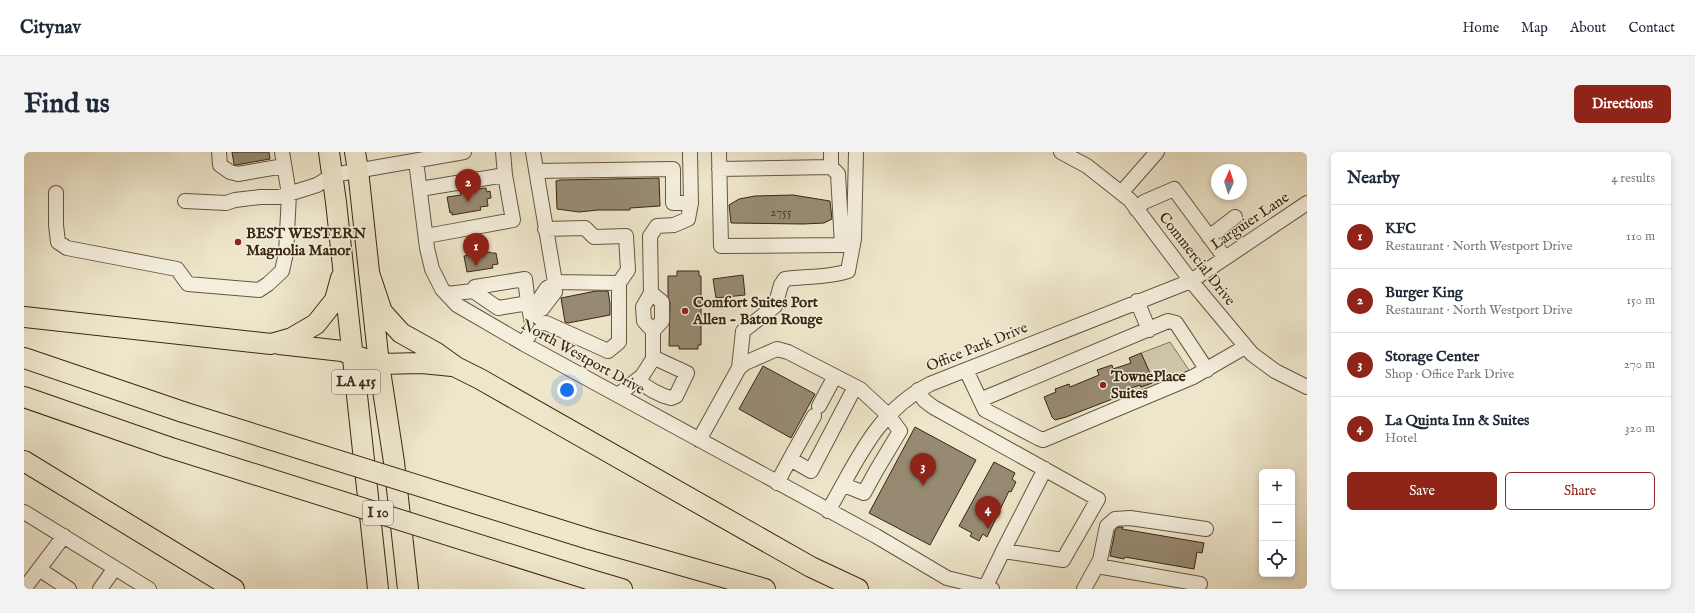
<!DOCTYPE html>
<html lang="en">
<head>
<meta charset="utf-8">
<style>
  body { margin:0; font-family:"IM FELL English",serif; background:#f2f2f3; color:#1f2937 }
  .controls { position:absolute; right:12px; bottom:12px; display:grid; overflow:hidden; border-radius:6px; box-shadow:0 2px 6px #0003 }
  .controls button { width:36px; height:36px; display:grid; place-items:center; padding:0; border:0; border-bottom:1px solid #e0e1e3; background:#fff; color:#1f2937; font:20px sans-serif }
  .compass { position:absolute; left:1187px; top:12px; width:36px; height:36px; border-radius:50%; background:#fff; box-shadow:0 2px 6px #0003; rotate:3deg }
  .you { position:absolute; left:543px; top:238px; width:14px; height:14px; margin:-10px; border:3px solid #fff; border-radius:50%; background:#1a73e8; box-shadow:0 0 0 6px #1a73e833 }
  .badge { display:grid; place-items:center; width:26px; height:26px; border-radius:50%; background:#8f2418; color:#fff; font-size:13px; font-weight:700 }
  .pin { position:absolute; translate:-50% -33px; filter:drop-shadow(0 1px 2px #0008) }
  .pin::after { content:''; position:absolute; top:21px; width:14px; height:12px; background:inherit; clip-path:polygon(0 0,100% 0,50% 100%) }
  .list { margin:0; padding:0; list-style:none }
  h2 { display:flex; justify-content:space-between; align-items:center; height:52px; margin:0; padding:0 16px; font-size:17px }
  h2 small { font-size:13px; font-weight:400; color:#747a83 }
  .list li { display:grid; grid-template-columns:26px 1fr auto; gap:12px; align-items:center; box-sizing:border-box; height:64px; padding:0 16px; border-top:1px solid #e0e1e3 }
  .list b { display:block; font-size:15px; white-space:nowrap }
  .list p { margin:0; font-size:13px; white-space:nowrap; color:#747a83 }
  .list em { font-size:13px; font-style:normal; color:#747a83 }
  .actions { display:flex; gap:8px; padding:12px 16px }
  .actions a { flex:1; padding:9px 0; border:1px solid #8f2418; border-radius:6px; text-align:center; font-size:14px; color:#8f2418 }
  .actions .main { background:#8f2418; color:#fff }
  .icon { flex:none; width:22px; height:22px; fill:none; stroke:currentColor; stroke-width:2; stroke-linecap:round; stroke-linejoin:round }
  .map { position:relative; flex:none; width:1283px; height:437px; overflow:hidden; border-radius:6px }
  header { display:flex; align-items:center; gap:24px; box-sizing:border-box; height:56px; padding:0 20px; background:#fff; border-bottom:1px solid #e0e1e3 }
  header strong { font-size:19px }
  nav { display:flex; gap:22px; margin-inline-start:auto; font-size:14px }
  .intro { display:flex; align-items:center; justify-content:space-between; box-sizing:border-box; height:96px; padding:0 24px }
  h1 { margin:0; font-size:28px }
  .button { padding:10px 18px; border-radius:6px; background:#8f2418; color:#fff; font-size:14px; font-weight:700 }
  main { display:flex; gap:24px; padding:0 24px }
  aside { flex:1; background:#fff; border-radius:6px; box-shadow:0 2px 6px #0003 }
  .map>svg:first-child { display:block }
</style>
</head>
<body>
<header>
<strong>Citynav</strong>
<nav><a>Home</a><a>Map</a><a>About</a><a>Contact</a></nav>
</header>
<div class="intro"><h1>Find us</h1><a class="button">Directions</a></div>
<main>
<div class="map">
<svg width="1283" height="437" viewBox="0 0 1283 437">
  <rect width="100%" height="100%" fill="#eee6cb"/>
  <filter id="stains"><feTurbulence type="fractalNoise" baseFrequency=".005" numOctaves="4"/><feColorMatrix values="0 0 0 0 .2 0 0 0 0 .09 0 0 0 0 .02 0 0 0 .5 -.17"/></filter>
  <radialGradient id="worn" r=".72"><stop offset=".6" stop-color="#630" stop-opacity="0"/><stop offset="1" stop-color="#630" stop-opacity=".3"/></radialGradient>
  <path fill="#cfc6ac" stroke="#84765f" d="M1146 190 1165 218 1139 231 1101 246 1098 239 1104 237V235L1115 230 1117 235 1128 231 1127 229 1129 228 1117 201Z"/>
  <path fill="#978a72" stroke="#392712" d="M208 0H245L246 7 212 13 210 12Z
    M635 26 636 54 606 56V58H574L555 60 533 57 532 29 536 28Z
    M462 36 463 40 466 39 467 46 463 47 464 54 456 55 457 58 428 63V60L426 61 423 45 437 43 436 39Z
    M769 43 806 49 808 67 800 71 779 72 707 71 705 53 715 47 731 44Z
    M466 100 467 101H472L474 112 468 113 469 116 443 120 440 104Z
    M653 119H675V124H677V193H674V197H655V194H645L646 150 644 145V124H653Z
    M719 123 721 143 692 146 689 127Z
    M572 139H584L586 151V163L544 171 541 170 537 146Z
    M1117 201 1129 228 1127 229 1128 231 1117 235 1116 233 1098 239 1099 243 1042 265 1031 268 1028 265 1020 245 1032 240 1031 237 1045 232 1046 235 1075 223 1073 218 1088 213 1089 217 1107 211 1105 206Z
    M739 214 791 242 767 286 715 257Z
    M891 275 952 308 906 393 845 361Z
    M970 310 991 321 988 327 992 330 987 340 985 339 963 385 959 382 955 389 946 384 948 381 935 374Z
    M1094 375H1099L1098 377 1180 391 1178 401 1173 400 1170 417 1101 405 1100 407 1086 404 1091 379Z"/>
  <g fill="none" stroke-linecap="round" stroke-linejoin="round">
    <g stroke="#665740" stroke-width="16">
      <path id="minor" d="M195 0 196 13 206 20 214 22 260 14
        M479 0 481 23
        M695 0 697 94 818 93 814 22 807 15V0
        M1037 0 1063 14 1106 48 1167 129 1228 202 1251 219 1283 235
        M392 9 403 96 408 117 418 137 433 153 500 192 852 384 923 426 968 437
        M695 17 807 15
        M512 19 649 17V51H667
        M396 37 481 23 489 68 402 84
        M32 41V73L34 90 43 96 153 117 164 132 235 138 244 132 258 119 262 101 265 42 258 0
        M1097 41 1133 0
        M161 49 202 51 211 48 236 45H255L293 33 309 23 440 0
        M1112 57 1120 50 1150 37 1201 106
        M521 77 561 76 570 85 602 84 604 118 595 131
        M1185 85 1211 65
        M529 133 531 140 518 157 512 158 511 154 523 136 529 133 531 130
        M627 141 638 150V169L629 179
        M423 142 449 139
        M1113 149 1125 178
        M508 172 522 171 584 199 595 190V131L531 130 509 0
        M500 192 509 176 504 151 501 127 451 135 449 139 474 156 504 151
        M715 216 719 179 751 154 757 133 761 127C782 124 804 126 824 119L830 87 832 0
        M942 218 961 258 1014 286 1019 288 1169 225 1221 195
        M614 228C623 236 635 243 647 246L652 244 663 221 635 208 629 207
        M894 238 900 248 909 255 1074 347 1039 408 979 399 961 436
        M594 243 618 224 629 207V179L620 169 619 155 627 141 626 84 633 74 650 73 664 67 667 51 666 0
        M956 248 1144 169 1152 171 1183 218
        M795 254 811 224
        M675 288 715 216 721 211 753 197 764 200 836 237 864 263 876 279 852 319 840 341 820 333
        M766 307 790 264
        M753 331 766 307 787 319 831 235
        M804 359C834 308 851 261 906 232L1167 129 1283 51
        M0 360 125 437
        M979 399 1021 317
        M1073 414 1176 432
        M15 417 45 437
        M0 437 40 384
        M76 437 91 416
        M1060 437 1076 408 1083 374 1091 367 1106 366 1182 377"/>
    </g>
    <g stroke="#392712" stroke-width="22">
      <path id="highway" d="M305 0 312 50 354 437
        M331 0 334 18 355 212 370 310 384 437
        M345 121 358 160 377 181 411 200 432 215 456 227 787 415 834 437
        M0 165 247 192 268 186 292 172 311 148 317 126
        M255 192 318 199 355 212 398 211 428 214
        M0 206 159 260
        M0 245 144 295
        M0 309 210 437
        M565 387 741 437
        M564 427 598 437"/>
    </g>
    <use href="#minor" stroke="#f4efdd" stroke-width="14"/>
    <use href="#highway" stroke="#eee6cb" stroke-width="20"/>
    <g stroke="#392712" stroke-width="22" stroke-linecap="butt">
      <path id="highway-bridge" d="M159 260 565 387
        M144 295 564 427"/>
    </g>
    <use href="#highway-bridge" stroke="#eee6cb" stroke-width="20"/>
  </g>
  <g fill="#8f2418" stroke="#f4efdd" stroke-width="1.5">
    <circle cx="214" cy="90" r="4"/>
    <circle cx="661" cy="159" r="4"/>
    <circle cx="1079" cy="233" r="4"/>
  </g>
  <g text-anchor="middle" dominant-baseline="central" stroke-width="3" stroke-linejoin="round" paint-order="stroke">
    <g font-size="13" fill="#50402a">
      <text x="757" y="60">2755</text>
    </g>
    <g fill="#f4efdd" stroke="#71634f" stroke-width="1">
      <rect x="308" y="218" width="48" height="24" rx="3"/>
      <rect x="339" y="349" width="30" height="24" rx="3"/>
    </g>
    <g font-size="14" font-weight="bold" fill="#392712">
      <text x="332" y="230">LA 415</text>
      <text x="354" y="361">I 10</text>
    </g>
    <g font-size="15" fill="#392712" stroke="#f4efdd">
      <text transform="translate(1226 69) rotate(-34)">Larguier Lane</text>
      <text transform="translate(1173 107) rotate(52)">Commercial Drive</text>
      <text transform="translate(953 195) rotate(-22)">Office Park Drive</text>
      <text transform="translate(559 205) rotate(29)">North Westport Drive</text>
    </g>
    <g font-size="15" font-weight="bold" fill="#392712" stroke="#f4efdd" text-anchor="start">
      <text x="222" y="81">BEST WESTERN<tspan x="222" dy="17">Magnolia Manor</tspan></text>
      <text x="669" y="150">Comfort Suites Port<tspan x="669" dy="17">Allen - Baton Rouge</tspan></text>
      <text x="1087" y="224">TownePlace<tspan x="1087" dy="17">Suites</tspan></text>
    </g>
  </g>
  <rect width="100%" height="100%" filter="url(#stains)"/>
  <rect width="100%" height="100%" fill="url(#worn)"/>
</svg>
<div class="controls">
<button>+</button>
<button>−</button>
<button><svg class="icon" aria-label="locate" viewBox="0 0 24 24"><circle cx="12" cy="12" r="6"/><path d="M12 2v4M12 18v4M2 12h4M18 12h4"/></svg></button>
</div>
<svg class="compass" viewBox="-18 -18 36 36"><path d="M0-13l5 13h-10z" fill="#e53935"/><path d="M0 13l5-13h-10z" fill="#747a83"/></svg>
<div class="you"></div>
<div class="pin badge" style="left:452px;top:114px">1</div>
<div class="pin badge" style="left:444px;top:50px">2</div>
<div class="pin badge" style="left:899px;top:334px">3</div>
<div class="pin badge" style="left:964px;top:377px">4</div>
</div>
<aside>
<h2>Nearby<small>4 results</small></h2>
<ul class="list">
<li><span class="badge">1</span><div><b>KFC</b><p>Restaurant · North Westport Drive</p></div><em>110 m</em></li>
<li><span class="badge">2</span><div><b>Burger King</b><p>Restaurant · North Westport Drive</p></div><em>150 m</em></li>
<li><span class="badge">3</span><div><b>Storage Center</b><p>Shop · Office Park Drive</p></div><em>270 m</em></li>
<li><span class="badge">4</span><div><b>La Quinta Inn &amp; Suites</b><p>Hotel</p></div><em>320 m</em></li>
</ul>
<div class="actions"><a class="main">Save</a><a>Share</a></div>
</aside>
</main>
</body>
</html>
